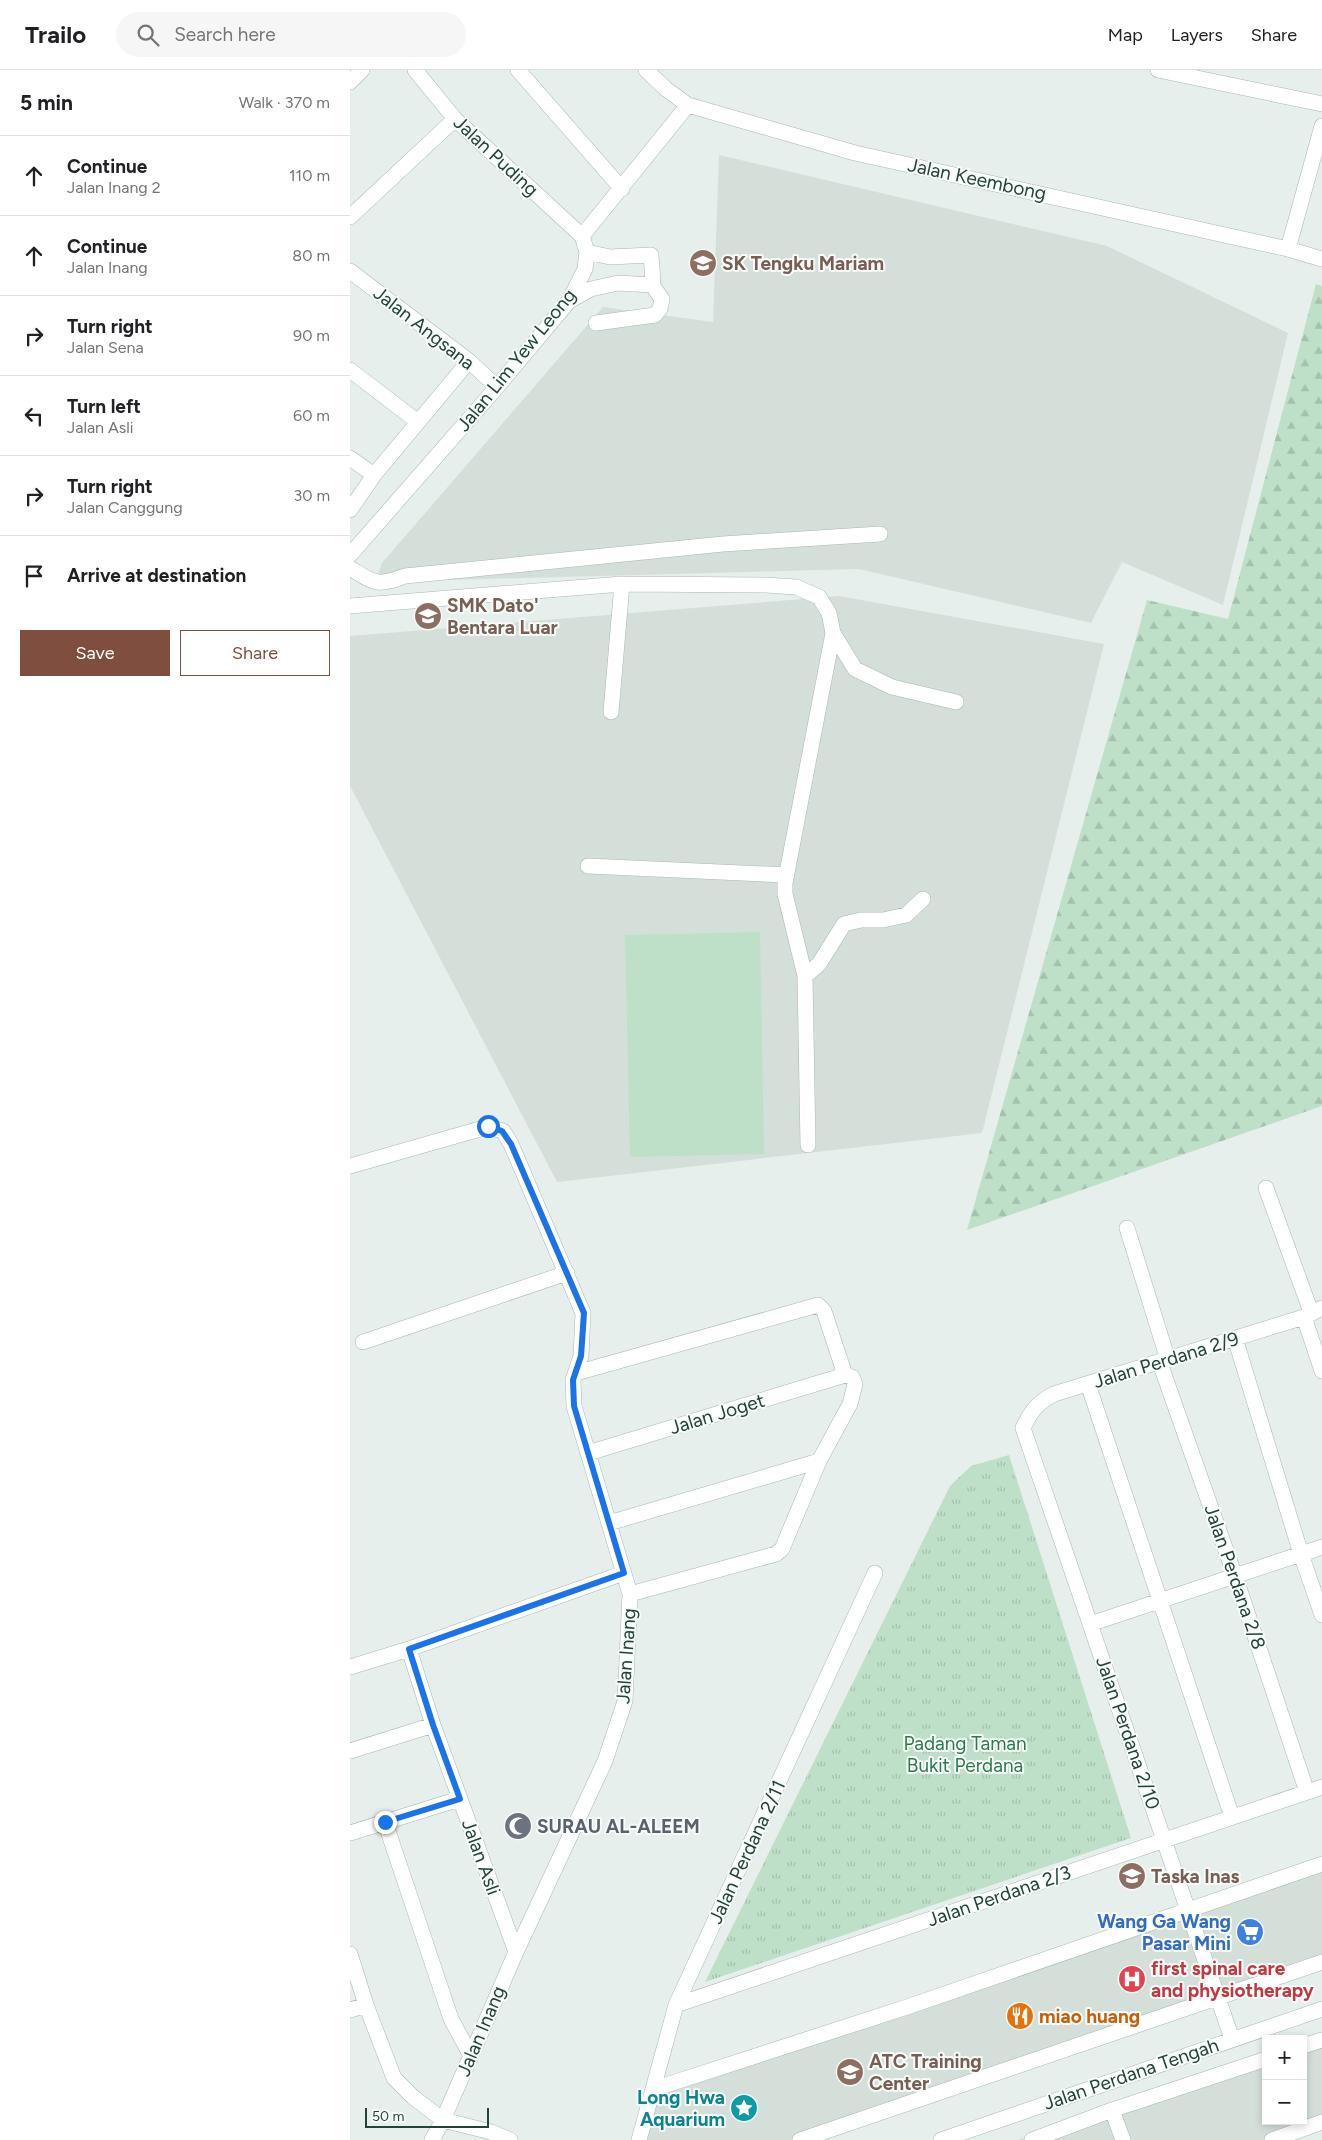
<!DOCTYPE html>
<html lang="en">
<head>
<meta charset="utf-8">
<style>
  body { margin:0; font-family:Figtree,sans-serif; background:#f6f6f6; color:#202124 }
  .controls { position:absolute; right:15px; bottom:15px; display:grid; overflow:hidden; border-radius:0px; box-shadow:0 2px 8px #0003 }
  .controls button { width:45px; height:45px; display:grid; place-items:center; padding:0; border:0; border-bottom:1px solid #e0e0e0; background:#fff; color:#202124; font:25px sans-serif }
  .scale { position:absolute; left:15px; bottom:12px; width:124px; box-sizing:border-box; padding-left:5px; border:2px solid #24423a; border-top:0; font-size:14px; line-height:18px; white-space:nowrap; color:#24423a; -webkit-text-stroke:4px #f7fbf9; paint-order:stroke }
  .stop { position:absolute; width:15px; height:15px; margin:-11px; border:4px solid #1a73e8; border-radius:50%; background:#fff }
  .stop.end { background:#1a73e8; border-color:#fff; box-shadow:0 1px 5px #0008 }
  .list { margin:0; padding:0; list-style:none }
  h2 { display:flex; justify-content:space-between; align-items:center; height:65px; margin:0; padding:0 20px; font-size:21px }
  h2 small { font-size:16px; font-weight:400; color:#757577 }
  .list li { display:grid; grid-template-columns:32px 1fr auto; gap:15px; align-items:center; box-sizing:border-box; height:80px; padding:0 20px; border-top:1px solid #e0e0e0 }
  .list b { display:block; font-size:19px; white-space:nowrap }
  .list p { margin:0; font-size:16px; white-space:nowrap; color:#757577 }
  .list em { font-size:16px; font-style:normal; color:#757577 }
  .actions { display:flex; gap:10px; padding:15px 20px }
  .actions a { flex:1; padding:11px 0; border:1px solid #7f4e3f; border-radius:0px; text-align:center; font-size:18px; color:#7f4e3f }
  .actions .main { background:#7f4e3f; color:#fff }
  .icon { flex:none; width:28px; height:28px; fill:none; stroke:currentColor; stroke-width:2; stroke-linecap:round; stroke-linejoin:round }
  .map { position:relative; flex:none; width:972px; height:2070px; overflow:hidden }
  header { display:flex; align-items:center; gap:30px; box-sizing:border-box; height:70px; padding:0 25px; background:#fff; border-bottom:1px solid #e0e0e0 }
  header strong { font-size:24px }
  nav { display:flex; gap:28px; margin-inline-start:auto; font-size:18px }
  .search { width:350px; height:45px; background:#f6f6f6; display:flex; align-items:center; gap:12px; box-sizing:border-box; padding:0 18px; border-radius:28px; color:#757577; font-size:19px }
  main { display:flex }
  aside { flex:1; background:#fff }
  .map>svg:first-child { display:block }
</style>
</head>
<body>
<header>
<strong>Trailo</strong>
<div class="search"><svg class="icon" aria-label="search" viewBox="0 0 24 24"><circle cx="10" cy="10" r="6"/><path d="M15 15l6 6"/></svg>Search here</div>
<nav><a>Map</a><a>Layers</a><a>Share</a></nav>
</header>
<main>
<aside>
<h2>5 min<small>Walk · 370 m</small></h2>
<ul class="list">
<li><svg class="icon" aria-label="ahead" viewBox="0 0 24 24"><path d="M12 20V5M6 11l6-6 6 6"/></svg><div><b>Continue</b><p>Jalan Inang 2</p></div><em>110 m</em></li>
<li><svg class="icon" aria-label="ahead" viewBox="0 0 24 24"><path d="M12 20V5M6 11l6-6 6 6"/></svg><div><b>Continue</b><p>Jalan Inang</p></div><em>80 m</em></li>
<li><svg class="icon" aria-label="right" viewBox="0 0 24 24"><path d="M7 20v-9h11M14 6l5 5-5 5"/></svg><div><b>Turn right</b><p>Jalan Sena</p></div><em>90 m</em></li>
<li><svg class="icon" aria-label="left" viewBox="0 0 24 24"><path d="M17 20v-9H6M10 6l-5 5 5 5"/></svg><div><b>Turn left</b><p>Jalan Asli</p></div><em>60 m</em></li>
<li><svg class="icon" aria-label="right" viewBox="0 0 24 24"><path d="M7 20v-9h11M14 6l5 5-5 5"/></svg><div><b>Turn right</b><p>Jalan Canggung</p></div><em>30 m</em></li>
<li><svg class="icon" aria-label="arrive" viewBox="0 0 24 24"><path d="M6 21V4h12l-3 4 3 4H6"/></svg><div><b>Arrive at destination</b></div></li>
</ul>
<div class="actions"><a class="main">Save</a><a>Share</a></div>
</aside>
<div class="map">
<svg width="972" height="2070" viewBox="0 0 972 2070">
  <defs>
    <pattern id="forest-firs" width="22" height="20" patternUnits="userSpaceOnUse" patternTransform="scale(1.25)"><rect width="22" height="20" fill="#bfe0c8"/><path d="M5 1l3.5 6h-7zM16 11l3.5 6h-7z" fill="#a4c1ad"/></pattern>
    <pattern id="park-tufts" width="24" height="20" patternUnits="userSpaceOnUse" patternTransform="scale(1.25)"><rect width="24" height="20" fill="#bfe0c8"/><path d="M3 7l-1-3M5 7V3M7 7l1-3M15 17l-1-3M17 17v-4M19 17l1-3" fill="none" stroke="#a4c1ad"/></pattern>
  </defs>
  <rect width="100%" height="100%" fill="#e6efeb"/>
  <path fill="#d4dfda" d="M369 85 757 176 938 263 873 535 772 492 741 553 509 499 25 512 32 493 253 237 363 252Z
    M489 526 754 574 632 1063 207 1112 0 716V566Z
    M972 1790V1899L467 2070H282L300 2017Z
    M972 1964V2057L935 2070H668L760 2035 916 1983V2051H953V1970Z"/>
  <path fill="url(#forest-firs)" d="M966 214 972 216V1036L617 1160 797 530 878 549Z"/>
  <path fill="url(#park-tufts)" d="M659 1385 781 1768 355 1912 600 1416 621 1396Z"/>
  <path fill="#bfe0c8" d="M410 862 414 1084 280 1087 275 865Z"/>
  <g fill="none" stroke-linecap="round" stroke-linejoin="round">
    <g stroke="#a8b8b2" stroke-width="16">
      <path id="minor" d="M65 0 105 49 232 166
        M168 0 272 119
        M296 0 316 19 338 35 505 83 938 179 972 189
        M808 0 972 34
        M0 12 12 0
        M0 147 105 49
        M938 179 972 56
        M237 182 260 187 301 185 303 212 302 215 312 229 310 239 305 245 246 253
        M0 201 119 291 147 317
        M219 231 241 219 268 213 302 215
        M0 300 68 352
        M0 388 24 405
        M0 440 24 405 119 291
        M0 485 147 317 219 231 235 199 237 182 232 166 338 35
        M0 498C24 513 27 517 55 506L373 474 530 464
        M0 536 272 514 416 515 446 517 469 527 479 543 483 563 435 813V824L455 906 458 1075
        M483 563 505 599 542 617 606 632
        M261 642 272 514
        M238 796 437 805
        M455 906 469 894 494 854 511 850H533L556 845 573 829
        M0 1096 137 1057 153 1061 161 1074 233 1243 231 1286 223 1310 224 1336 280 1524 275 1631 255 1691 166 1882 93 2050 82 2070
        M916 1118 961 1242
        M777 1158 818 1290
        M954 1247 972 1301
        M885 1268 951 1484 972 1545
        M13 1272 217 1203
        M810 1293 885 1506 957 1722
        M226 1303 468 1235 474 1241 495 1305
        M738 1314 882 1747
        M238 1383 495 1305
        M259 1453 469 1391
        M280 1524 426 1484 432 1479 469 1391 500 1334 505 1314 502 1307 495 1305
        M740 1554 972 1477
        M59 1579 83 1655 166 1882
        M0 1597 59 1579 274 1503
        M0 1681 83 1655
        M35 1752 101 1949 121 1986
        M0 1763 109 1729
        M0 1884 16 1935 44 2008 63 2027 93 2050 141 2062 160 2070
        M326 1935 972 1717
        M0 1940 16 1935
        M882 1969 673 1358C681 1341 687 1333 704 1324L954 1247 972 1238
        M953 1976 972 1970
        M303 2024 313 2016 557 1937 972 1794
        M762 2040 773 2070
        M289 2070 326 1935 525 1503
        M450 2070 972 1892
        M591 2070 972 1939
        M682 2070 762 2040 916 1989
        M922 2070 972 2052"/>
    </g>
    <use href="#minor" stroke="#fff" stroke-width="15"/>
  </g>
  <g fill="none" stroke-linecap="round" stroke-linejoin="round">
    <path stroke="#1a73e8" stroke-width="6" d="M35 1752 110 1729 83 1655 59 1579 274 1503 224 1336 223 1310 231 1286 234 1243 161 1074 152 1061 138 1056"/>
  </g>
  <defs>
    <g id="school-disc" transform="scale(1.4375)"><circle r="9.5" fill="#8d6e63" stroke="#f7fbf9"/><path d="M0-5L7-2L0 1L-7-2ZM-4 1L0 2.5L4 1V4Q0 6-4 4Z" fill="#fff"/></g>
    <g id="mosque-disc" transform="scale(1.4375)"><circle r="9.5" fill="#6b7280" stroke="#f7fbf9"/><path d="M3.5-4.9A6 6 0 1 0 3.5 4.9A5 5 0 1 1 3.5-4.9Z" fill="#fff"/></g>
    <g id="supermarket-disc" transform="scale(1.4375)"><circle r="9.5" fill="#3f7fe0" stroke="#f7fbf9"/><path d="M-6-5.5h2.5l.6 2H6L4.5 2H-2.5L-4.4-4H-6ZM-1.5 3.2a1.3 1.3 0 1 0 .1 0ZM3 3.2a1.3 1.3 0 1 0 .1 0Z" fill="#fff"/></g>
    <g id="hospital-disc" transform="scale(1.4375)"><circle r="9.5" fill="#e0444e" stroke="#f7fbf9"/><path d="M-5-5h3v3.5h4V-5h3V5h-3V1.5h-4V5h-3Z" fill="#fff"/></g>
    <g id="restaurant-disc" transform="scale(1.4375)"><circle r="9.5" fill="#e8710a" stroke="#f7fbf9"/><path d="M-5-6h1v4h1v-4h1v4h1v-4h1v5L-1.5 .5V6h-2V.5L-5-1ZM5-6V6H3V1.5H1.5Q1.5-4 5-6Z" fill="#fff"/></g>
    <g id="university-disc" transform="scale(1.4375)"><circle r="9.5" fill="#8d6e63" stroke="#f7fbf9"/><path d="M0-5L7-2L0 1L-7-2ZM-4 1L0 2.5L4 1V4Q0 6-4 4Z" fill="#fff"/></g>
    <g id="sight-disc" transform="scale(1.4375)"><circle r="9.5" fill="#0f9aa8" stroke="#f7fbf9"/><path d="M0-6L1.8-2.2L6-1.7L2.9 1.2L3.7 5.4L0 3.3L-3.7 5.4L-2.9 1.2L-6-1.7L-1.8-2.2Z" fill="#fff"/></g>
  </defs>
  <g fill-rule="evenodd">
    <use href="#school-disc" x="353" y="193"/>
    <use href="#school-disc" x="78" y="546"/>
    <use href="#mosque-disc" x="168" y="1756"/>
    <use href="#school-disc" x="782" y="1806"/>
    <use href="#supermarket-disc" x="900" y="1862"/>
    <use href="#hospital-disc" x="782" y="1909"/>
    <use href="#restaurant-disc" x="670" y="1946"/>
    <use href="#university-disc" x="500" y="2002"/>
    <use href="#sight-disc" x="394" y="2038"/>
  </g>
  <g text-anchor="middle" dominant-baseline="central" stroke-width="4" stroke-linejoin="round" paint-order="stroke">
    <g font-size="19" fill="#24423a" stroke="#f7fbf9">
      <text transform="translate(146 86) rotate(43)">Jalan Puding</text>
      <text transform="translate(627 109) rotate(12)">Jalan Keembong</text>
      <text transform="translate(74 258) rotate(38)">Jalan Angsana</text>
      <text transform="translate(166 290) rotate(-51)">Jalan Lim Yew Leong</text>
      <text transform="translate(816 1290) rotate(-17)">Jalan Perdana 2/9</text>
      <text transform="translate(367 1344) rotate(-17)">Jalan Joget</text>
      <text transform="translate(885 1507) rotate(71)">Jalan Perdana 2/8</text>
      <text transform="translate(276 1586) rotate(-86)">Jalan Inang</text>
      <text transform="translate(778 1663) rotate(71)">Jalan Perdana 2/10</text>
      <text transform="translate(397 1782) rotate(-65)">Jalan Perdana 2/11</text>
      <text transform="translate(131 1787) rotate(70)">Jalan Asli</text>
      <text transform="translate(649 1826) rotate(-19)">Jalan Perdana 2/3</text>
      <text transform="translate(131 1961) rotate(-67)">Jalan Inang</text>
      <text transform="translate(781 2004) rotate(-19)">Jalan Perdana Tengah</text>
    </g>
    <g font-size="19" font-weight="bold" fill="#785e54" stroke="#f7fbf9" text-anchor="start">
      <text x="372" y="193">SK Tengku Mariam</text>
      <text x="97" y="535">SMK Dato'<tspan x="97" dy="22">Bentara Luar</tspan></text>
      <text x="801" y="1806">Taska Inas</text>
      <text x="519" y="1991">ATC Training<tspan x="519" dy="22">Center</tspan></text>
    </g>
    <g font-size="19" fill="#2d7a4b" stroke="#f7fbf9">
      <text x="615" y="1673">Padang Taman<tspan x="615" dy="22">Bukit Perdana</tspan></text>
    </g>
    <g font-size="19" font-weight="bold" fill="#5b616d" stroke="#f7fbf9" text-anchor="start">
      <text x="187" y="1756">SURAU AL-ALEEM</text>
    </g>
    <g font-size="19" font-weight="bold" fill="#366cbe" stroke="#f7fbf9" text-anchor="end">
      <text x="881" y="1851">Wang Ga Wang<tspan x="881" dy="22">Pasar Mini</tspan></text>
    </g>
    <g font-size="19" font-weight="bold" fill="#be3a42" stroke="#f7fbf9" text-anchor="start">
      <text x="801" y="1898">first spinal care<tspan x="801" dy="22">and physiotherapy</tspan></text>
    </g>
    <g font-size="19" font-weight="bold" fill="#c56008" stroke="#f7fbf9" text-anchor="start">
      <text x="689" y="1946">miao huang</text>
    </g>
    <g font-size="19" font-weight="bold" fill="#0d838f" stroke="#f7fbf9" text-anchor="end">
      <text x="375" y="2027">Long Hwa<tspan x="375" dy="22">Aquarium</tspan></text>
    </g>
  </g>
</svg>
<div class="controls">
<button>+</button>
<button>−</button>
</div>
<div class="scale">50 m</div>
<div class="stop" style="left:138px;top:1056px"></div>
<div class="stop end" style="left:35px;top:1752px"></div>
</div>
</main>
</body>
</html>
